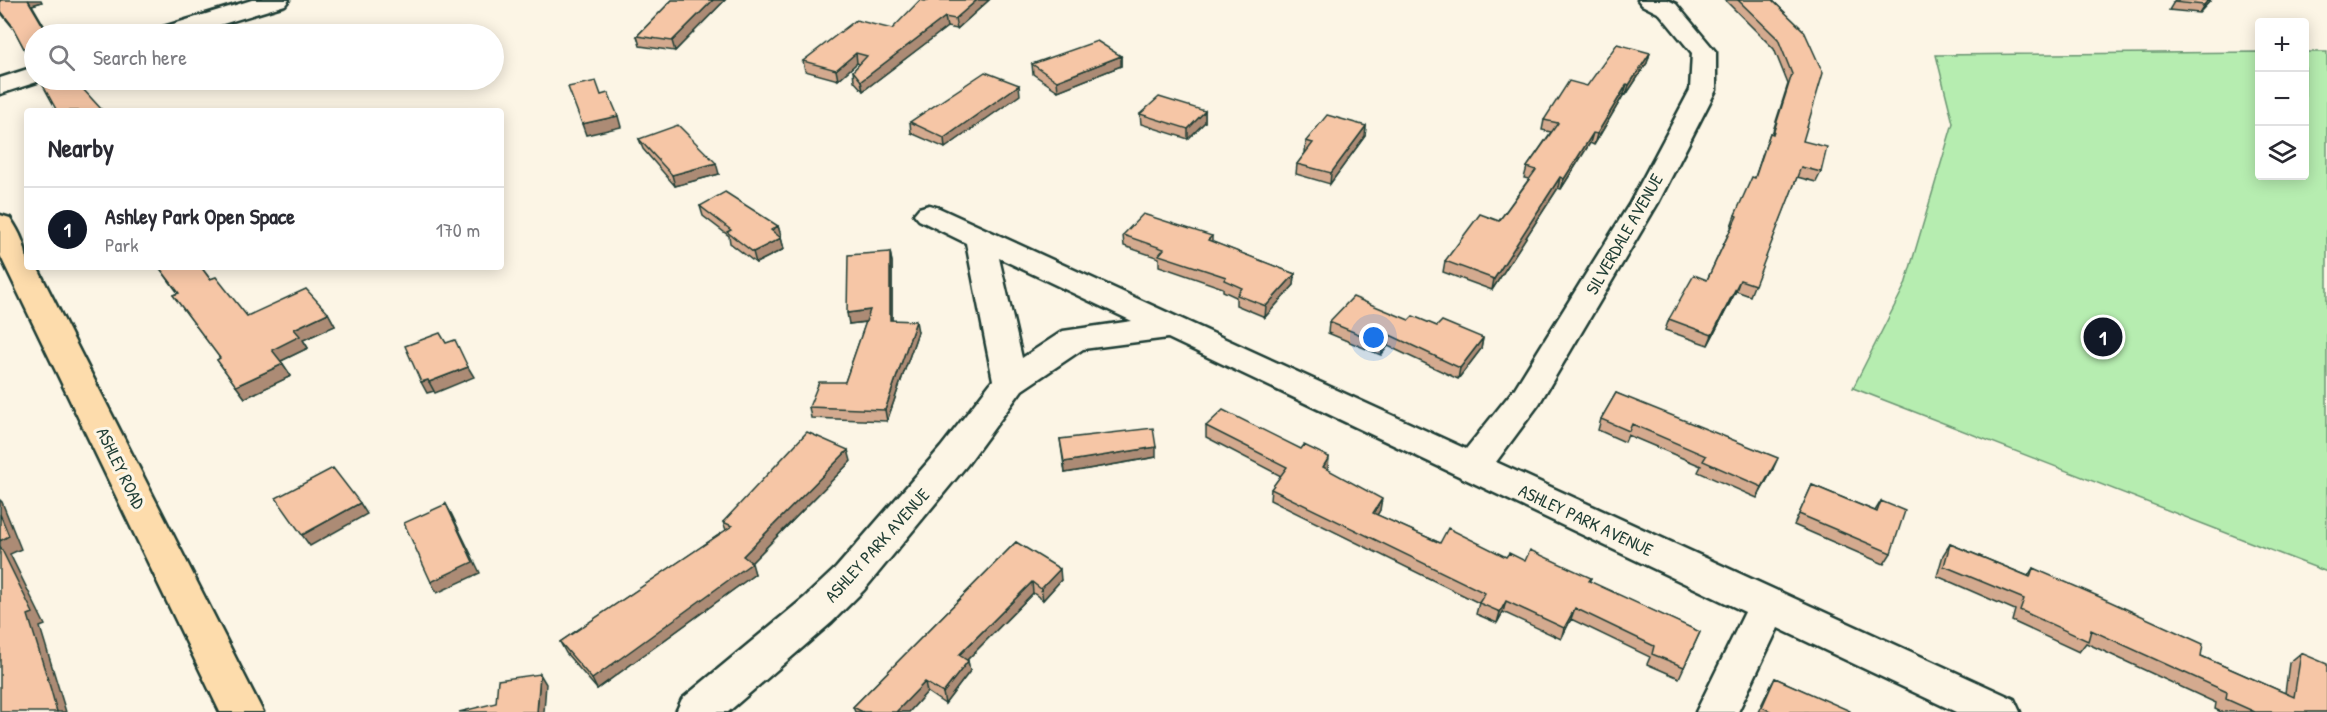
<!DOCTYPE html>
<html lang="en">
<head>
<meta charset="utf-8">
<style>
  body { margin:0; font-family:"Patrick Hand",sans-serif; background:#f7f7f7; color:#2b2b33 }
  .controls { position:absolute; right:18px; top:18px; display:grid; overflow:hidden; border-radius:6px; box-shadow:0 3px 15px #0003 }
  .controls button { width:54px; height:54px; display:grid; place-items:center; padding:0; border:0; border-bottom:2px solid #e1e1e2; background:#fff; color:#2b2b33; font:30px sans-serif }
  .you { position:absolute; left:1374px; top:338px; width:21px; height:21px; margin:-15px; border:4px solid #fff; border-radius:50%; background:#1a73e8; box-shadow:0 0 0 9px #1a73e833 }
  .badge { display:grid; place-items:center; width:39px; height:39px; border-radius:50%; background:#111827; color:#fff; font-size:20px; font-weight:700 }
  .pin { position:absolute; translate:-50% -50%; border:3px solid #fff; box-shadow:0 2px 6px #0006 }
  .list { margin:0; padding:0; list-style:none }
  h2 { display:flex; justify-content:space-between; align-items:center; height:78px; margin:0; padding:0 24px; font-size:26px }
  h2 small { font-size:20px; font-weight:400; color:#7c7c81 }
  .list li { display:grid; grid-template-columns:39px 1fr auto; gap:18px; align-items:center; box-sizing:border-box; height:84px; padding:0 24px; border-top:2px solid #e1e1e2 }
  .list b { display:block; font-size:22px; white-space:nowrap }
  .list p { margin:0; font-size:20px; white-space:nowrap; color:#7c7c81 }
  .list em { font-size:20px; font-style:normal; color:#7c7c81 }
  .icon { flex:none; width:33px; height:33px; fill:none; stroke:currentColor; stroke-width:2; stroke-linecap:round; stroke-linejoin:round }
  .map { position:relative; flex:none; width:2327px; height:712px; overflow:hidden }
  .search { position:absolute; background:#fff; box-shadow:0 3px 15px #0003; left:24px; top:24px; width:480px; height:66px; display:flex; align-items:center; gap:15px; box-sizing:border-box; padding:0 21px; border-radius:33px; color:#7c7c81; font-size:22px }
  .panel { position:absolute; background:#fff; box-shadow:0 3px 15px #0003; left:24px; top:108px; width:480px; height:162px; border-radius:6px }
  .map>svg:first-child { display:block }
</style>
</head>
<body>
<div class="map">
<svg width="2327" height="712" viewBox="0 0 2327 712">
  <rect width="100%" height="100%" fill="#fcf5e5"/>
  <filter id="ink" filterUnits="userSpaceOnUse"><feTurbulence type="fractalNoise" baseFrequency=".0167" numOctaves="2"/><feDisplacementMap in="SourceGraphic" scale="12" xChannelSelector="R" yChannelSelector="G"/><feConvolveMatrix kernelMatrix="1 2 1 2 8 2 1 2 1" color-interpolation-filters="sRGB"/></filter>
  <g filter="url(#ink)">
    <path fill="#b6edb0" stroke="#6a9572" stroke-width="1.5" d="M2259 52 2260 176H2304L2305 52H2327V572L1853 388 1905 285 1953 123 1936 55Z"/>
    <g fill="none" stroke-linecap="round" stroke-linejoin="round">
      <g stroke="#1f3d34" stroke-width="5">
        <path id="minor" d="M252 0H289L285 5 190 34H154L157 29Z
          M1638 0H1668L1676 4 1716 52V90L1658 203 1539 404 1496 462 2014 699 2020 712H1956L1778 628 1738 712H1696L1745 612 1168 338 1083 349 1022 390 967 465 864 590 832 622 728 712H676L682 699 804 598 836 568 941 447 993 380 966 243 919 220 914 214 919 208 929 205 939 208 1466 449 1515 388 1630 203 1690 90 1692 53 1660 14 1642 5ZM999 258 1132 321 1063 331 1022 358Z
          M34 67V80H43L0 94V78Z"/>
      </g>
      <g stroke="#1f3d34" stroke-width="5">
        <path id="major" d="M0 215 10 218C21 234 27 248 27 267H37L263 712H220L0 255Z"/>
      </g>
      <use href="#minor" fill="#fcf5e5" fill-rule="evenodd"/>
      <use href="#major" fill="#fddcac" fill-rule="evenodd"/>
    </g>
    <path fill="#d4aa8f" stroke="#1f3d34" stroke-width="1.5" d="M0 0 42 2 32 5 34 34V68L14 29 0 12Z
      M672 0H725L675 51 640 46 637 36Z
      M927 0H989L957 29 947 27 863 91 854 81 853 71 860 64 857 63 838 80 805 71 803 61 892 29Z
      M1725 0H1772L1804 31 1803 141 1821 172 1816 182 1797 177 1750 296 1736 291 1708 345 1665 330 1669 319 1707 280 1732 226H1731L1735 215 1755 177 1770 133 1772 134 1788 84 1774 49Z
      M2175 0H2211L2199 13 2169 10Z
      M1650 53 1647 63 1626 95 1624 94 1594 145 1590 143 1561 189 1558 188 1492 290 1443 272 1445 261 1499 221 1529 179 1524 178 1527 167 1551 132 1542 130 1544 120 1587 86Z
      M1121 56V66L1058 91 1033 74 1032 64Z
      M1020 95 945 148 911 133 910 122Z
      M1205 111V122L1188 139 1141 124 1140 114Z
      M1366 126 1365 136 1330 184 1296 174 1297 164 1306 152H1305L1306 141Z
      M639 139 719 174 675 186 643 149Z
      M700 206 778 226 781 236 780 237 781 238 784 249 756 263 730 243 729 236 703 216Z
      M1123 235 1212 236V242L1295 274 1294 285 1265 317 1236 305V297L1223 291V288L1159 266V258L1124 246Z
      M890 252 892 262V320L918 332 887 421 811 418 809 407 845 382 866 322 849 324Z
      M159 267H201L210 279 247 316 328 313 335 326 303 340 308 348 281 361 291 376 245 398 217 360 220 358 173 295 178 293Z
      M1409 320 1437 326 1483 338 1481 349 1458 379 1388 346 1381 355 1328 333 1329 322Z
      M1616 393 1773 469 1757 498 1698 472 1701 466 1628 435 1625 442 1598 430 1601 419Z
      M1206 426 1301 449 1329 457 1327 469 1380 510 1377 515 1440 543 1525 561 1591 578 1589 582 1700 632 1679 678 1647 664 1650 657 1571 619 1561 639 1503 612 1497 623 1476 614 1479 603 1270 500 1271 489 1281 476 1206 437Z
      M1060 439 1156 457 1065 473Z
      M851 461 751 563 755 574 597 689 566 653 560 642 726 530 723 522Z
      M1812 485 1875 511 1881 501 1891 553 1884 564 1794 525Z
      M1016 542 1061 580 1043 600 1033 593 967 660 968 661 970 671 945 704 927 692 909 712H855L853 707Z
      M1950 544 2028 576 2033 568 2201 656 2285 693 2289 663 2301 653 2327 712H2221L2215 709 2216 703 2086 643 2079 652 2012 621 2015 610 1937 576 1943 555Z
      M1775 678 1850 712H1758L1769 689Z"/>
    <path fill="#ac8b74" stroke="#1f3d34" stroke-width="1.5" d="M28 0H41L42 2 32 5 49 34H48Z
      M713 0H725L675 51 672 41Z
      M977 0H989L957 29 955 19Z
      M2208 0H2211L2199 13 2204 5Z
      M945 17 947 27 863 91 861 81Z
      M856 53 857 63 838 80 836 70Z
      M1650 53 1647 63 1626 95 1629 85Z
      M1121 56V66L1058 91 1057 81Z
      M1627 84 1624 94 1594 145 1597 134Z
      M1019 85 1020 95 945 148 944 138Z
      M1205 111V122L1188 139V129Z
      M618 116 621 127 586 135 582 124Z
      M1366 126 1365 136 1330 184 1331 173Z
      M1593 133 1590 143 1561 189 1564 179Z
      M716 163 719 174 675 186 672 175Z
      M1560 177 1558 188 1492 290 1494 279Z
      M778 226 781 236 774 240 771 230Z
      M781 238 784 249 756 263 753 252Z
      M890 252 892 262V331L890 320Z
      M1295 274 1294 285 1265 317 1266 306Z
      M1740 280 1736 291 1708 345 1712 335Z
      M870 310 872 321 849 324 847 313Z
      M328 313 335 326 303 340 308 348 279 362 272 350 294 329Z
      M916 321 918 332 887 421 885 410Z
      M1390 335 1388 346 1381 355 1383 344Z
      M1483 338 1481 349 1458 379 1460 368Z
      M283 364 291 376 245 398 236 386Z
      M468 367 474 377 435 393 429 382Z
      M428 380 434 391 427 393 421 382Z
      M1156 447V457L1065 473 1064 462Z
      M848 450 851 461 748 566 752 563 755 574 597 689 592 679 743 556Z
      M1329 457 1328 468 1322 478 1323 467Z
      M1778 458 1773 469 1757 498 1762 487Z
      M1382 499 1380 510 1372 524 1373 513Z
      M0 500 2 502 21 549 10 554 45 625 40 627 66 712H57L0 546Z
      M360 503 367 514 310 546 302 535Z
      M446 504 452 515 480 573 437 593 431 582Z
      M1060 569 1061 580 1043 600 1041 589Z
      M1032 582 1033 593 961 666 959 655Z
      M1506 601 1503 612 1497 623 1500 612Z
      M1575 608 1571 619 1561 639 1564 628Z
      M968 661 970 671 945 704 943 693Z
      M540 674 546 684 544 712H537Z
      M925 682 927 692 909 712H896Z"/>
    <path fill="#f6c6a6" stroke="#1f3d34" stroke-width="1.5" d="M0 0H28L48 34H34V67L11 24 0 10Z
      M672 0H713L672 41 637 36Z
      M920 0 925 1 927 0H977L955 19 945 17 861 81 853 71 867 56 856 53 836 70 803 61 856 20 892 29Z
      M1738 0H1772L1804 31 1823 73 1803 141 1827 147 1821 172 1801 167 1755 285 1740 280 1712 335 1669 319 1694 275 1707 280 1737 216 1735 215 1752 177 1755 178 1770 133 1773 134 1792 74 1778 39Z
      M2175 0H2208L2204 5 2173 2Z
      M1097 41 1121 56 1057 81 1032 64Z
      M1617 44 1650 53 1629 85 1627 84 1597 134 1593 133 1564 179 1560 177 1494 279 1445 261 1480 214 1499 221 1536 170 1527 167 1558 123 1544 120 1569 81 1587 86Z
      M985 72 1019 85 944 138 910 122Z
      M40 80H77L82 88 103 111H57Z
      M596 81 601 95 608 93 618 116 582 124 568 87Z
      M1159 97 1205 111 1188 129 1140 114Z
      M1327 115 1366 126 1331 173 1297 164 1313 143 1306 141Z
      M678 125 716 163 672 175 639 139Z
      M725 192 778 226 771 230 781 238 753 252 727 232 731 230 700 206Z
      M1143 214 1212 236 1208 240 1295 274 1266 306 1237 295 1242 288 1224 280 1226 277 1159 255 1164 249 1123 235Z
      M890 252V320L916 321 885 410 809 407 819 382H845L870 310 847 313 848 255Z
      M159 267H201L210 279 216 277 247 316 306 289 328 313 294 329 300 336 272 350 283 364 236 386 217 360 220 358 173 295 179 293Z
      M1353 297 1409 320 1413 316 1437 326 1442 321 1483 338 1460 368 1390 335 1383 344 1329 322Z
      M440 333 446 343 455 340 468 367 429 382 428 380 421 382 405 346Z
      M1616 393 1778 458 1762 487 1703 461 1706 456 1632 424 1629 431 1601 419Z
      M1223 410 1301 449 1304 445 1329 457 1323 467 1382 499 1373 513 1440 543 1448 528 1506 557 1509 553 1525 561 1530 550 1591 578 1589 581 1700 632 1684 667 1652 654 1654 646 1575 608 1564 628 1506 601 1500 612 1479 603 1485 593 1271 489 1287 467 1206 426Z
      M1153 428 1156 447 1064 462 1060 439Z
      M807 432 848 450 743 556 752 563 592 679 560 642 732 526 723 522Z
      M333 468 360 503 302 535 276 498Z
      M1812 485 1877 512 1881 501 1905 511 1891 553 1799 514Z
      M446 504 473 562 431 582 404 523Z
      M0 514 9 536 0 541Z
      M1016 542 1060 569 1041 589 1032 582 959 655 968 661 943 693 925 682 896 712H863L853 707Z
      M1950 544 2030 577 2033 568 2100 597 2203 644 2201 656 2294 697 2301 653 2327 664V712H2255L2226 699 2227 692 2091 630 2088 641 2020 610 2024 599 1944 566Z
      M0 546 33 613 28 615 51 690 57 712H0Z
      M540 674 537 712H459L496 703 498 680Z
      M1775 678 1850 711V712H1772L1762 707Z"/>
  </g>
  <g text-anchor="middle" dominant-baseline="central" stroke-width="6" stroke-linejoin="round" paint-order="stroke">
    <g font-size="18" fill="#1f3d34" stroke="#fcf5e5">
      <text transform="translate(1624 234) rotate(-60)">SILVERDALE AVENUE</text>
      <text transform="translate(121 468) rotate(64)">ASHLEY ROAD</text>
      <text transform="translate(1586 520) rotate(25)">ASHLEY PARK AVENUE</text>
      <text transform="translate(877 545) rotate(-48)">ASHLEY PARK AVENUE</text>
    </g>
  </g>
</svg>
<div class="controls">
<button>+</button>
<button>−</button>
<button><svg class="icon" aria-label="layers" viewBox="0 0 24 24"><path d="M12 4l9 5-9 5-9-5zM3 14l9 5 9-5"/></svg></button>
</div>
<div class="you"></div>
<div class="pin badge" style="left:2103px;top:337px">1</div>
<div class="search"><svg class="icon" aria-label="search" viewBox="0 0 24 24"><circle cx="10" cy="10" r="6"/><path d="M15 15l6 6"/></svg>Search here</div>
<section class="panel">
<h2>Nearby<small></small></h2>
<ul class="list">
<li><span class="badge">1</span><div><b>Ashley Park Open Space</b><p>Park</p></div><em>170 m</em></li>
</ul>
</section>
</div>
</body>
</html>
